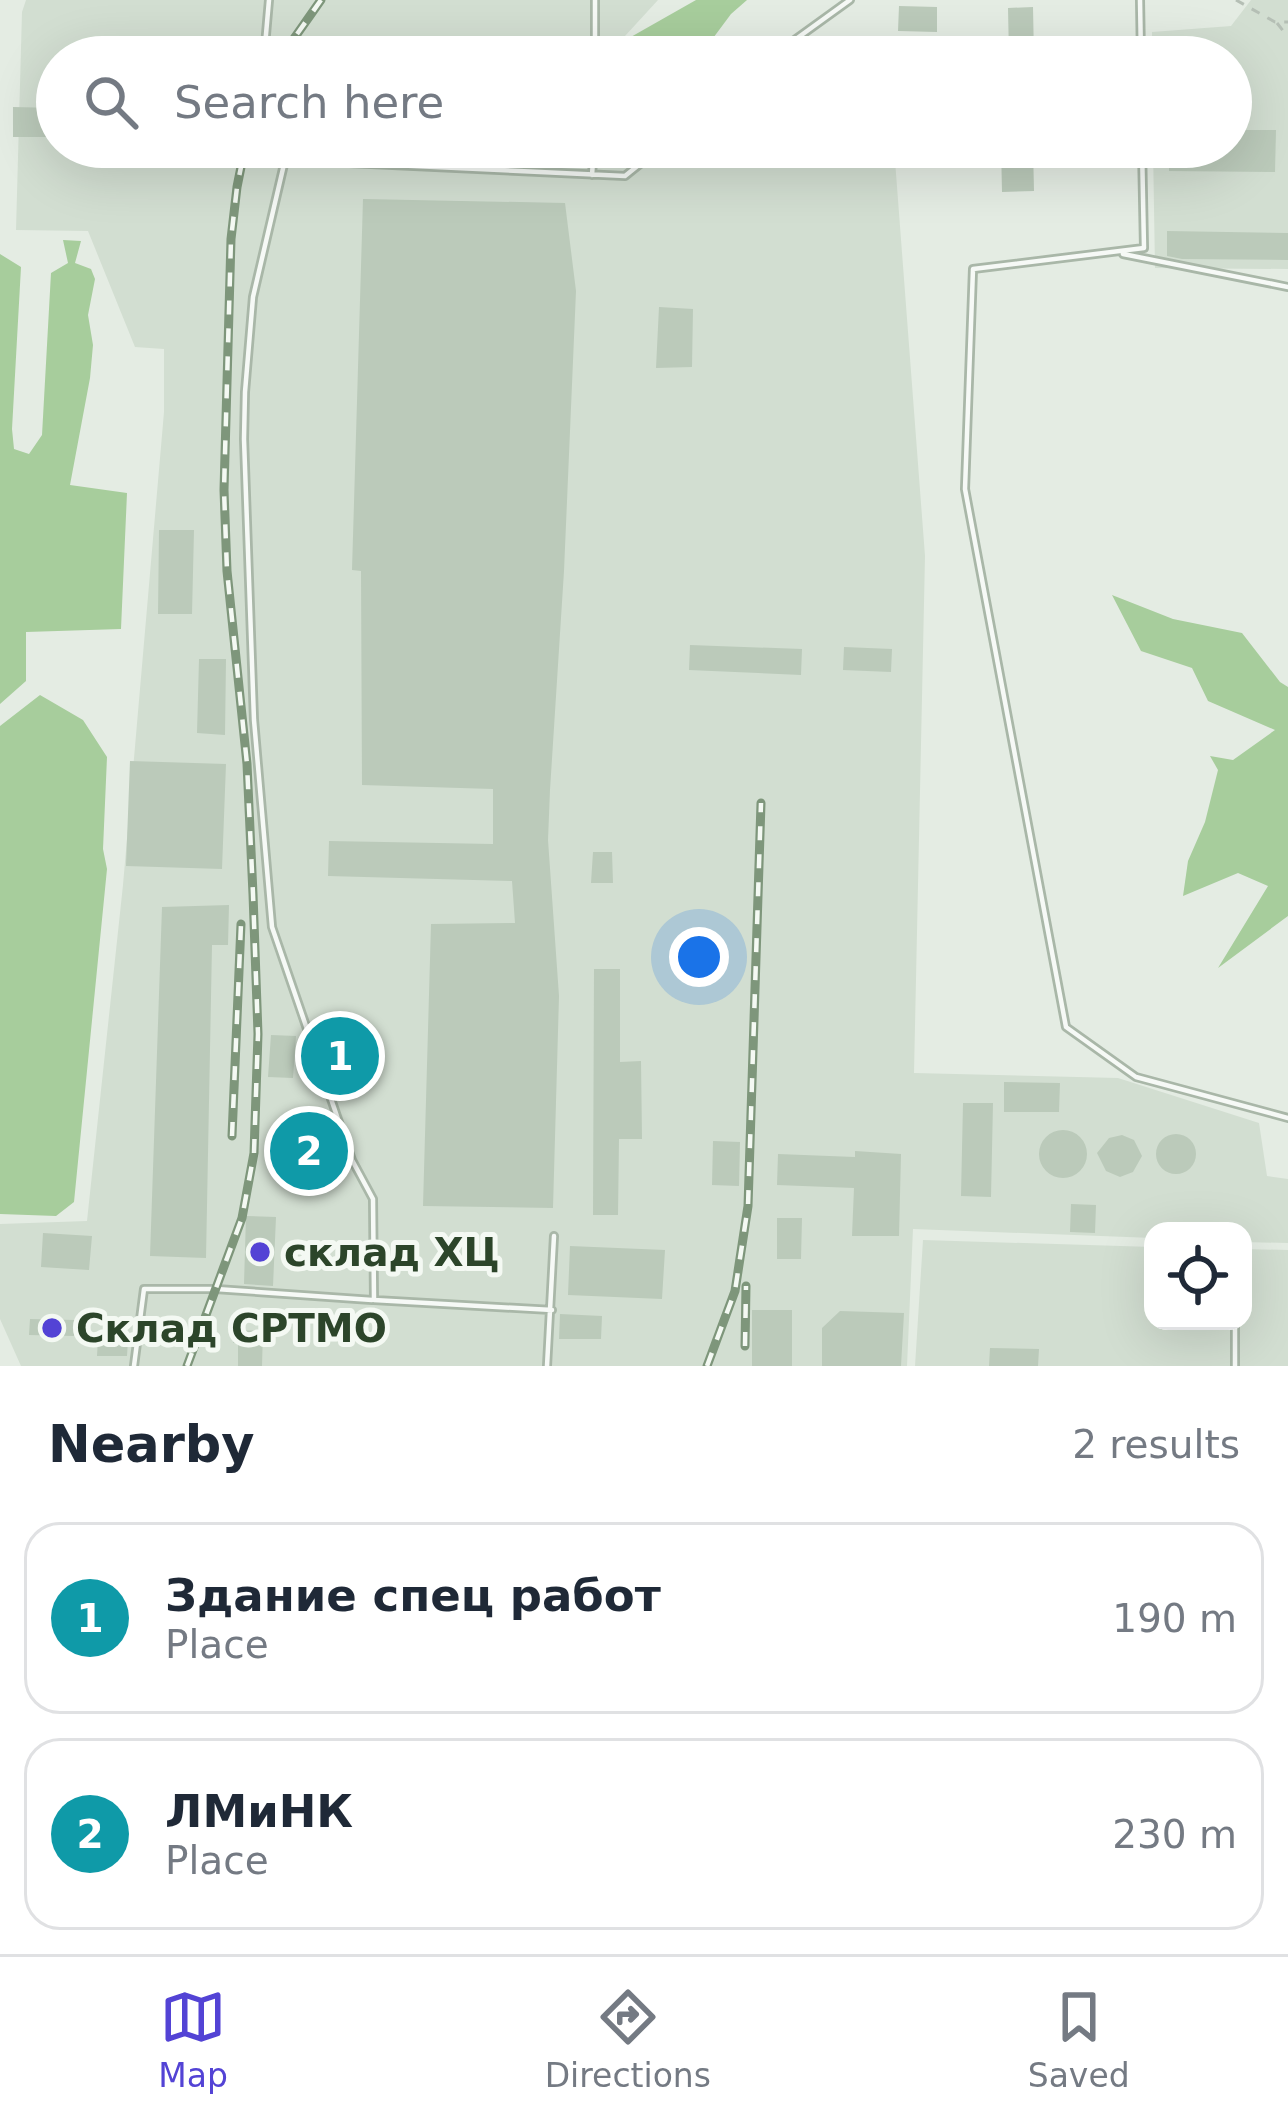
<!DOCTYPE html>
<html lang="en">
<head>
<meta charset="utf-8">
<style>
  body { margin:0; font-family:"DejaVu Sans",sans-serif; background:#f2f2f3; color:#1f2937 }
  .controls { position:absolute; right:36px; bottom:36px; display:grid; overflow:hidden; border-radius:24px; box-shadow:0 12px 48px #0002 }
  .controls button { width:108px; height:108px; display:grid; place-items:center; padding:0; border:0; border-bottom:3px solid #e0e1e3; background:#fff; color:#1f2937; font:60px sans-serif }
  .you { position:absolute; left:699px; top:957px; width:42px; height:42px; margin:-30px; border:9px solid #fff; border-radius:50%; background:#1a73e8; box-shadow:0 0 0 18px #1a73e833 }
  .badge { display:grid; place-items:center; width:78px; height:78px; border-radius:50%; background:#5343d5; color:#fff; font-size:39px; font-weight:700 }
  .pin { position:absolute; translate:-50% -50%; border:6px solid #fff; box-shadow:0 3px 12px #0006 }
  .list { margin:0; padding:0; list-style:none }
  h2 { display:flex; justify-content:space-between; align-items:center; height:156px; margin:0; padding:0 48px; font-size:51px }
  h2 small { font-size:39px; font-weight:400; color:#747a83 }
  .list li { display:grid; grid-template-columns:78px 1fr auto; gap:36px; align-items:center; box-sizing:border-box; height:192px; margin:0 24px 24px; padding:0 24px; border:3px solid #e0e1e3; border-radius:36px }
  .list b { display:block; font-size:45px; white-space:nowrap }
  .list p { margin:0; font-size:39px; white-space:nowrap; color:#747a83 }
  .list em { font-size:39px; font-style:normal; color:#747a83 }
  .icon { flex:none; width:66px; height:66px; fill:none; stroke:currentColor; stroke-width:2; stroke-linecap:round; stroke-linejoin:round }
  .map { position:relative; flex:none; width:1288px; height:1366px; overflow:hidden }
  .search { position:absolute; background:#fff; box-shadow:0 12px 48px #0002; left:36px; right:36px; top:36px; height:132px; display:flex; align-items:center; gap:30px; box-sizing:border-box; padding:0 42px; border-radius:66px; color:#747a83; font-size:45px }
  .sheet { height:588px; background:#fff }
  nav { display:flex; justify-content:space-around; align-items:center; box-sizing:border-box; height:168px; border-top:3px solid #e0e1e3; background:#fff; font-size:33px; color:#747a83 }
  nav a { display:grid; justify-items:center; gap:6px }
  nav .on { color:#5343d5 }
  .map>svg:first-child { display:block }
</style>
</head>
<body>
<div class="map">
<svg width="1288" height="1366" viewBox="0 0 1288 1366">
  <rect width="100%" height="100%" fill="#e4ece3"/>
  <path fill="#d2ded1" d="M26 0H658L625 36 621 57H57V147H894L925 556 914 1073 1118 1078 1259 1123 1267 1176 1288 1179V1243L1243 1242V1231H1153V1238L913 1229 907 1366H21L0 1319V1224L87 1221 123 885 164 412V349L135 347 88 231 16 230 22 12Z
    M1251 0H1288V269L1155 268 1153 147H1231V57H1152V32L1231 26Z
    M795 38H813L812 57H731L748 41Z
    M923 1240 1153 1247V1321H1243V1249L1288 1250V1366H915Z"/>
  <path fill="#a7cd9c" d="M696 0H747L731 14 699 57H621L622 42Z
    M63 240 81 241 75 263 91 269 95 279 88 315 93 345 90 378 70 485 127 493 121 629 26 632V681L0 704V254L21 267 12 429 14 449 29 454 42 435 51 273 68 263Z
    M1112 595 1173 619 1242 633 1280 682 1288 687V916L1218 968 1268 886 1238 873 1183 896 1188 861 1205 822 1218 770 1210 756 1233 760 1275 730 1208 701 1192 668 1141 651Z
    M40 695 83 720 107 757 103 849 107 869 74 1202 56 1216 0 1214V726Z"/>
  <path fill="#bbcaba" d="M899 6 937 7V32L898 31Z
    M1033 7 1034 57H1009L1008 8Z
    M13 107 57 108V137H13Z
    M1231 130H1276L1275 172 1169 171V147H1231Z
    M1001 147H1033L1034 191 1002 192Z
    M363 199 565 203 576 291 564 571 550 790 548 840 559 996 553 1208 423 1206 431 924 515 923 512 881 328 876 329 841 493 844V789L362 785 361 571 352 570Z
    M1167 231 1288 233V260L1182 259 1167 256Z
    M659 307 693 309 692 367 656 368Z
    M159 530H194L192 614H158Z
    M690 645 802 649 801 675 689 670Z
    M844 647 892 649 891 672 843 670Z
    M199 659H226L225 735 197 733Z
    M130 761 226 764 222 869 126 866Z
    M593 852H612L613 883H591Z
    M229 905 228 945H212L206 1258 150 1256 162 907Z
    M594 969H620V1062L641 1061 642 1139H619L618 1215H593Z
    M330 1030H352L350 1084 333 1083 330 1075Z
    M271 1035 296 1036 293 1078 268 1077Z
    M1004 1082 1060 1083 1059 1112H1004Z
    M963 1103H993L991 1197 961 1196Z
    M1039 1154a24 24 0 1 1 48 0a24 24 0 1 1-48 0Z
    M301 1132H316V1171H301Z
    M1156 1154a20 20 0 1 1 40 0a20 20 0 1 1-40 0Z
    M1122 1135 1134 1140 1142 1156 1133 1172 1120 1177 1106 1171 1097 1153 1109 1138Z
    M713 1141 740 1142 739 1186 712 1185Z
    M855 1151 901 1154 899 1236H852L854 1188 777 1185 778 1154 855 1157Z
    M1071 1204 1096 1205 1095 1233 1070 1232Z
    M246 1216 276 1217 273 1286 244 1284Z
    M777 1218H802L801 1259H777Z
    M43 1233 92 1236 89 1270 41 1267Z
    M570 1246 665 1250 662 1299 568 1295Z
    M752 1310H792V1366H752Z
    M840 1311 904 1313 901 1366H822V1328Z
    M560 1314 602 1316 601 1339H559Z
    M30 1319 75 1320 74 1336 29 1335Z
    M233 1330 263 1331 262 1366H238V1343H233Z
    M98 1339 128 1340 127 1356H97Z
    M990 1348 1039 1349 1038 1366H989Z"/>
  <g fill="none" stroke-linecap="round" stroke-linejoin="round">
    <g stroke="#a9b7a8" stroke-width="10">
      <path id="service" d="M595 0V57
        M1140 0 1141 57
        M264 57 269 0
        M771 57 850 0
        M1142 147 1144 248 973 269 965 489 1066 1027 1136 1077 1288 1118
        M592 175 594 147
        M1123 254 1288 287
        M552 1310 374 1300 373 1199 352 1160 272 927 254 720 244 439 245 392 253 297 285 160 625 176 661 147
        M134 1366 144 1289H216L372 1300
        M547 1366 554 1236
        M1235 1366V1321"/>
    </g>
    <path stroke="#b5bfb5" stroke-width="3" stroke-dasharray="9 9" stroke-linecap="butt" d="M1236 0 1275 22H1288
      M1277 23 1288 37"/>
    <use href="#service" stroke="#f6f9f6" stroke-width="4.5"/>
    <g stroke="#7e967b" stroke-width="9">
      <path id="rail" d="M281 57 321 0
        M232 1136 241 924
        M745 1346 746 1286
        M187 1366 242 1218 254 1153 258 1034 253 894 247 764 227 571 224 490 231 239 237 187 245 147
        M707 1366 735 1291 748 1206 761 803"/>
    </g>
    <use href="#rail" stroke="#f4f9f3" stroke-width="4.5" stroke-dasharray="14" stroke-linecap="butt"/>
  </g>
  <g fill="#5343d5" stroke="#f4f9f3" stroke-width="4.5">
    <circle cx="260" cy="1252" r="12"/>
    <circle cx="52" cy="1328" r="12"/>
  </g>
  <g text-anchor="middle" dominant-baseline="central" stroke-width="10" stroke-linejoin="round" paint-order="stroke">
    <g font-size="39" font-weight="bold" fill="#2c452a" stroke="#f4f9f3" text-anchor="start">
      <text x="284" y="1252">склад ХЦ</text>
      <text x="76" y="1328">Склад СРТМО</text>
    </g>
  </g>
</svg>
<div class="controls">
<button><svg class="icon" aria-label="locate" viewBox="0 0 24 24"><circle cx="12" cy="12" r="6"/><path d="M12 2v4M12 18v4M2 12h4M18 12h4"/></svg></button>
</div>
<div class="you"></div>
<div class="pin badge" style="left:340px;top:1056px;background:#0f9aa8">1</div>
<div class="pin badge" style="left:309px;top:1151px;background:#0f9aa8">2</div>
<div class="search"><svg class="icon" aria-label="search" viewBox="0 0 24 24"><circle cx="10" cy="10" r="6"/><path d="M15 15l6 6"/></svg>Search here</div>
</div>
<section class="sheet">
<h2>Nearby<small>2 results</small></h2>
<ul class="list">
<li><span class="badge" style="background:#0f9aa8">1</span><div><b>Здание спец работ</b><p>Place</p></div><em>190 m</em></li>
<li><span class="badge" style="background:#0f9aa8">2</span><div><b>ЛМиНК</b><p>Place</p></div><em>230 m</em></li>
</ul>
</section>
<nav>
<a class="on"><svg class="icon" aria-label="map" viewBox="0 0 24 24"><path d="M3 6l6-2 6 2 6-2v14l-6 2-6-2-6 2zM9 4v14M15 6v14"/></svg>Map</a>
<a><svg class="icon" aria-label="directions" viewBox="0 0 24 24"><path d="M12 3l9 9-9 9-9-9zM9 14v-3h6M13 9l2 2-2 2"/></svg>Directions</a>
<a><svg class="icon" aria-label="saved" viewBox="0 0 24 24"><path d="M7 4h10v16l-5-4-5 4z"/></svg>Saved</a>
</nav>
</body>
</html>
